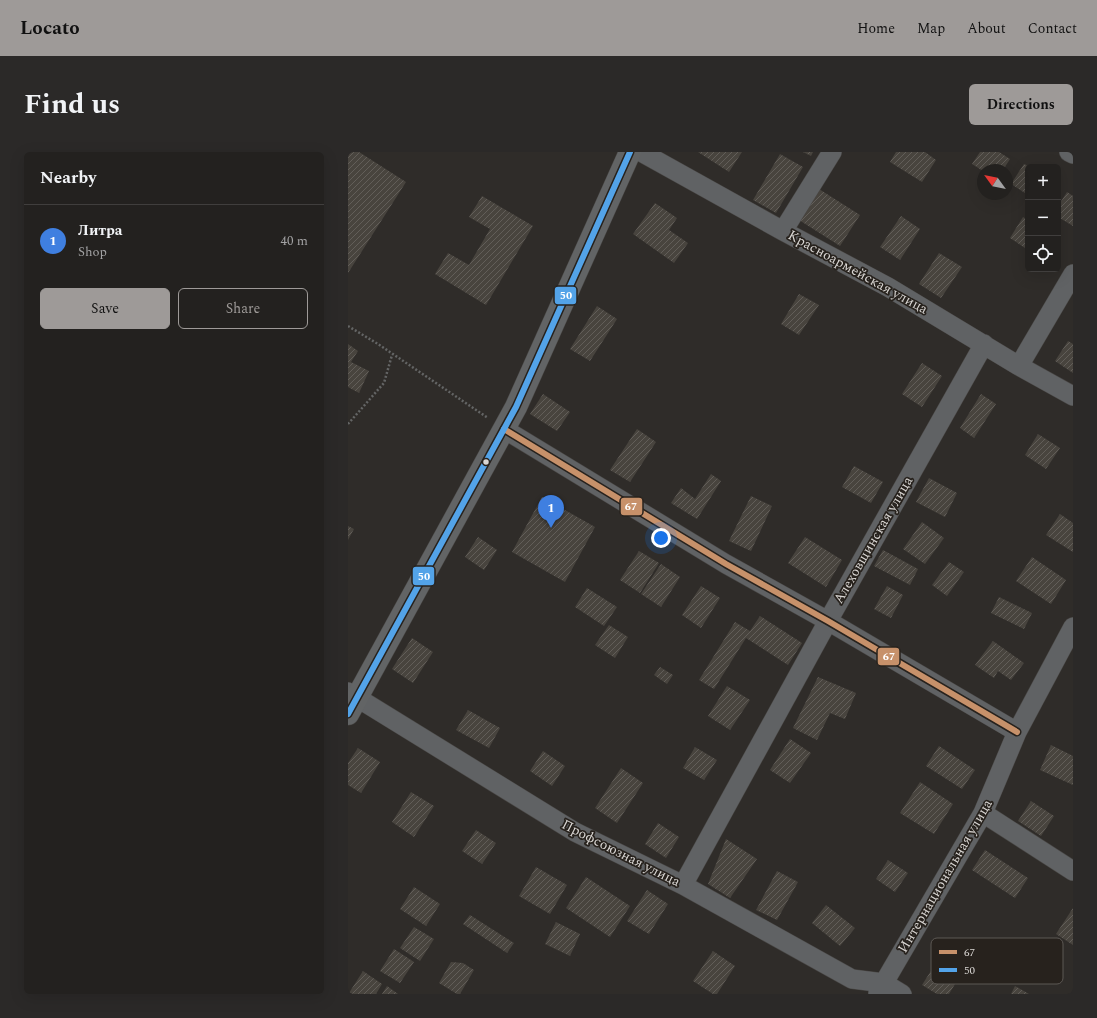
<!DOCTYPE html>
<html lang="en">
<head>
<meta charset="utf-8">
<style>
  body { margin:0; font-family:Spectral,serif; background:#2b2928; color:#f1f3f6 }
  .controls { position:absolute; right:12px; top:12px; display:grid; overflow:hidden; border-radius:6px; box-shadow:0 4px 16px #0002 }
  .controls button { width:36px; height:36px; display:grid; place-items:center; padding:0; border:0; border-bottom:1px solid #403e3d; background:#23211f; color:#f1f3f6; font:20px sans-serif }
  .compass { position:absolute; left:629px; top:12px; width:36px; height:36px; border-radius:50%; background:#23211f; box-shadow:0 4px 16px #0002; rotate:303deg }
  .you { position:absolute; left:313px; top:386px; width:14px; height:14px; margin:-10px; border:3px solid #fff; border-radius:50%; background:#1a73e8; box-shadow:0 0 0 6px #1a73e833 }
  .badge { display:grid; place-items:center; width:26px; height:26px; border-radius:50%; background:#9e9a98; color:#fff; font-size:13px; font-weight:700 }
  .pin { position:absolute; translate:-50% -33px; filter:drop-shadow(0 1px 2px #0008) }
  .pin::after { content:''; position:absolute; top:21px; width:14px; height:12px; background:inherit; clip-path:polygon(0 0,100% 0,50% 100%) }
  .list { margin:0; padding:0; list-style:none }
  h2 { display:flex; justify-content:space-between; align-items:center; height:52px; margin:0; padding:0 16px; font-size:17px }
  h2 small { font-size:13px; font-weight:400; color:#a3a3a4 }
  .list li { display:grid; grid-template-columns:26px 1fr auto; gap:12px; align-items:center; box-sizing:border-box; height:72px; padding:0 16px; border-top:1px solid #403e3d }
  .list b { display:block; font-size:15px; white-space:nowrap }
  .list p { margin:0; font-size:13px; white-space:nowrap; color:#a3a3a4 }
  .list em { font-size:13px; font-style:normal; color:#a3a3a4 }
  .actions { display:flex; gap:8px; padding:12px 16px }
  .actions a { flex:1; padding:9px 0; border:1px solid #9e9a98; border-radius:6px; text-align:center; font-size:14px; color:#9e9a98 }
  .actions .main { background:#9e9a98; color:#111 }
  .icon { flex:none; width:22px; height:22px; fill:none; stroke:currentColor; stroke-width:2; stroke-linecap:round; stroke-linejoin:round }
  .map { position:relative; flex:none; width:725px; height:842px; overflow:hidden; border-radius:6px }
  header { display:flex; align-items:center; gap:24px; box-sizing:border-box; height:56px; padding:0 20px; background:#9e9a98; color:#111 }
  header strong { font-size:19px }
  nav { display:flex; gap:22px; margin-inline-start:auto; font-size:14px }
  .intro { display:flex; align-items:center; justify-content:space-between; box-sizing:border-box; height:96px; padding:0 24px }
  h1 { margin:0; font-size:28px }
  .button { padding:10px 18px; border-radius:6px; background:#9e9a98; color:#111; font-size:14px; font-weight:700 }
  main { display:flex; gap:24px; padding:0 24px }
  aside { flex:1; background:#23211f; border-radius:6px; box-shadow:0 4px 16px #0002 }
  .map>svg:first-child { display:block }
</style>
</head>
<body>
<header>
<strong>Locato</strong>
<nav><a>Home</a><a>Map</a><a>About</a><a>Contact</a></nav>
</header>
<div class="intro"><h1>Find us</h1><a class="button">Directions</a></div>
<main>
<aside>
<h2>Nearby<small></small></h2>
<ul class="list">
<li><span class="badge" style="background:#3f7fe0">1</span><div><b>Литра</b><p>Shop</p></div><em>40 m</em></li>
</ul>
<div class="actions"><a class="main">Save</a><a>Share</a></div>
</aside>
<div class="map">
<svg width="725" height="842" viewBox="0 0 725 842">
  <defs>
    <pattern id="building-hatch" width="6" height="6" patternUnits="userSpaceOnUse"><rect width="6" height="6" fill="#48443e"/><path d="M-1 1l2-2M0 6l6-6M5 7l2-2" fill="none" stroke="#625e59"/></pattern>
  </defs>
  <rect width="100%" height="100%" fill="#2f2c29"/>
  <path fill="url(#building-hatch)" d="M0 0H11L58 30 0 121Z
    M350 0H394L381 20Z
    M455 0H465L463 4Z
    M548 0H577L588 8 574 30 542 10Z
    M632 0H651L662 7 655 18H635V19L624 12Z
    M432 2 455 15 428 61 405 48Z
    M676 12 680 14V43L663 32Z
    M471 37 512 63 492 94 451 68Z
    M719 40 725 44V74L710 65V54Z
    M134 44 185 74 138 153 87 122 100 101 121 113 142 77 121 65Z
    M307 51 329 66 321 78 340 91 326 111 285 82Z
    M553 64 572 77 552 108 532 95Z
    M675 65 680 68V98L662 86Z
    M591 101 614 115 593 146 571 132Z
    M451 142 471 153 451 183 433 172Z
    M249 154 269 167 242 209 222 197Z
    M720 189 725 192V221L707 209Z
    M0 192 10 199 3 210 21 219 11 241 0 235Z
    M574 211 594 224 574 255 554 242Z
    M195 242 222 260 209 279 182 262Z
    M633 242 648 252 626 286 612 276Z
    M289 277 308 290 282 330 262 318Z
    M690 282 712 296 698 317 677 303Z
    M506 314 535 330 523 351 494 335Z
    M363 322 373 329 349 367 323 351 333 336 347 347Z
    M581 326 609 341 597 365 568 350Z
    M403 344 424 354 403 399 381 389Z
    M194 345 247 375 217 430 164 400Z
    M712 362 725 371V400L698 383Z
    M574 370 596 386 577 412 555 397Z
    M0 374 6 377 0 388Z
    M130 385 149 398 136 418 117 405Z
    M457 385 494 408 478 435 440 411Z
    M535 398 570 417 562 433 526 414Z
    M291 399 311 411 292 441 272 428Z
    M684 405 718 428 703 452 668 429Z
    M601 410 616 420 599 444 584 433Z
    M313 412 332 425 313 455 293 442Z
    M353 434 372 446 353 476 334 463Z
    M539 434 555 443 543 466 526 457Z
    M239 436 269 455 256 474 227 455Z
    M651 445 684 461 676 477 643 461Z
    M412 464 454 491 440 513 398 486 366 537 351 528 387 470 402 479Z
    M261 473 280 485 267 506 247 493Z
    M64 486 85 500 65 531 44 517Z
    M645 489 676 511 663 528 650 519 646 526 627 513Z
    M312 515 325 523 319 532 306 523Z
    M470 525 508 541 497 567 482 561 469 588 445 576Z
    M379 534 402 548 382 578 360 564Z
    M120 558 152 576 141 596 108 578Z
    M442 587 463 601 442 631 422 618Z
    M703 593 725 604V633L692 618Z
    M591 594 627 618 614 637 578 614Z
    M347 595 369 608 356 628 335 616Z
    M10 596 32 610 13 641 0 633V611Z
    M195 599 217 614 204 634 182 619Z
    M273 616 295 631 269 671 247 656Z
    M572 630 605 652 586 682 552 661Z
    M63 640 86 654 66 685 44 670Z
    M683 649 706 664 693 684 670 669Z
    M310 671 331 685 318 706 297 692Z
    M128 678 148 691 134 712 114 699Z
    M378 687 409 707 382 746 360 732Z
    M637 698 680 726 667 746 624 718Z
    M540 708 560 721 547 740 528 727Z
    M188 715 219 733 202 762 171 744Z
    M429 719 450 730 429 768 408 758Z
    M238 725 282 754 262 785 218 756Z
    M66 735 92 752 78 774 52 757Z
    M299 738 320 752 301 782 279 769Z
    M478 753 507 776 492 794 464 771Z
    M725 756V793L708 782Z
    M122 763 166 791 159 801 115 772Z
    M208 770 232 782 222 804 197 792Z
    M66 775 86 787 72 809 52 796Z
    M46 797 66 810 52 831 32 819Z
    M365 799 387 814 369 842H365L345 829Z
    M593 803 616 817 601 842H589L574 833Z
    M103 810 115 811 126 818 112 842H109L91 831Z
    M15 819 34 832 28 842H3L1 841Z
    M39 834 50 842H34Z
    M667 834 681 842H663Z"/>
  <g fill="none" stroke-linecap="round" stroke-linejoin="round">
    <g stroke="#494745" stroke-width="20">
      <path id="street" d="M293 0 435 79 540 135 671 214 725 244
        M721 0 725 2
        M435 79 484 0
        M671 214 725 122
        M156 277 378 412 480 469 669 580
        M0 540 227 680 335 733 504 827 536 831 554 842
        M635 661 725 719
        M335 733 480 469 636 192
        M530 841 635 661 669 580 725 475"/>
    </g>
    <g stroke="#494745" stroke-width="23">
      <path id="secondary" d="M0 562 168 255 282 0"/>
    </g>
    <path stroke="#646565" stroke-width="2.5" stroke-dasharray="2 2" stroke-linecap="butt" d="M0 174 30 192 140 266
      M0 272 36 231 44 203"/>
    <use href="#street" stroke="#606264" stroke-width="19"/>
    <use href="#secondary" stroke="#626465" stroke-width="22"/>
    <g stroke="#27221d" stroke-width="9">
      <path id="bus-1" d="M156 277 378 412 480 469 669 580"/>
    </g>
    <g stroke="#27221d" stroke-width="9">
      <path id="bus-2" d="M0 562 168 255 282 0"/>
    </g>
    <use href="#bus-1" stroke="#c7916a" stroke-width="6"/>
    <use href="#bus-2" stroke="#53a3e8" stroke-width="6"/>
  </g>
  <circle fill="#d9d6d3" stroke="#27221d" stroke-width="1.5" cx="138" cy="310" r="3.5"/>
  <g text-anchor="middle" dominant-baseline="central" stroke-width="3.5" stroke-linejoin="round" paint-order="stroke">
    <g font-size="14" fill="#d9d6d3" stroke="#27221d">
      <text transform="translate(510 120) rotate(29)">Красноармейская улица</text>
      <text transform="translate(525 388) rotate(-60)">Алеховщинская улица</text>
      <text transform="translate(273 701) rotate(27)">Профсоюзная улица</text>
      <text transform="translate(597 724) rotate(-60)">Интернациональная улица</text>
    </g>
  </g>
  <rect x="583" y="786" width="132" height="46" rx="6" fill="#27221d" stroke="#5c5854" stroke-width="1"/>
  <rect x="591" y="798" width="18" height="4" fill="#c7916a"/>
  <rect x="591" y="816" width="18" height="4" fill="#53a3e8"/>
  <g font-size="11" fill="#d9d6d3">
    <text x="616" y="804">67</text>
    <text x="616" y="822">50</text>
  </g>
  <g stroke="#27221d" stroke-width="1.5">
    <rect x="206" y="134" width="23" height="19" rx="4" fill="#53a3e8"/>
    <rect x="272" y="345" width="23" height="19" rx="4" fill="#c7916a"/>
    <rect x="64" y="414" width="23" height="20" rx="4" fill="#53a3e8"/>
    <rect x="529" y="495" width="23" height="19" rx="4" fill="#c7916a"/>
  </g>
  <g font-size="11" text-anchor="middle" font-weight="bold" fill="#fff">
    <text x="218" y="147">50</text>
    <text x="283" y="358">67</text>
    <text x="76" y="428">50</text>
    <text x="541" y="508">67</text>
  </g>
</svg>
<div class="controls">
<button>+</button>
<button>−</button>
<button><svg class="icon" aria-label="locate" viewBox="0 0 24 24"><circle cx="12" cy="12" r="6"/><path d="M12 2v4M12 18v4M2 12h4M18 12h4"/></svg></button>
</div>
<svg class="compass" viewBox="-18 -18 36 36"><path d="M0-13l5 13h-10z" fill="#e53935"/><path d="M0 13l5-13h-10z" fill="#a3a3a4"/></svg>
<div class="you"></div>
<div class="pin badge" style="left:203px;top:376px;background:#3f7fe0">1</div>
</div>
</main>
</body>
</html>
